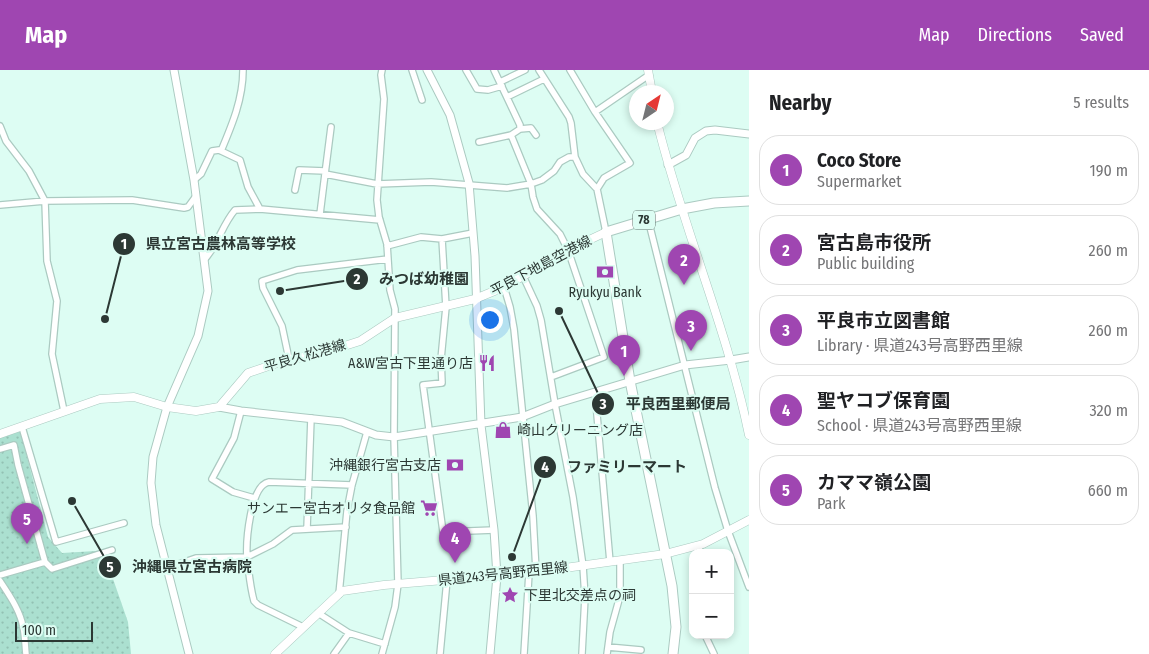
<!DOCTYPE html>
<html lang="en">
<head>
<meta charset="utf-8">
<style>
  body { margin:0; font-family:"Fira Sans Condensed","Noto Sans JP",sans-serif; background:#f6f6f6; color:#202124 }
  .controls { position:absolute; right:15px; bottom:15px; display:grid; overflow:hidden; border-radius:10px; box-shadow:0 2px 8px #0003 }
  .controls button { width:45px; height:45px; display:grid; place-items:center; padding:0; border:0; border-bottom:1px solid #e0e0e0; background:#fff; color:#202124; font:25px sans-serif }
  .compass { position:absolute; left:629px; top:15px; width:45px; height:45px; border-radius:50%; background:#fff; box-shadow:0 2px 8px #0003; rotate:35deg }
  .scale { position:absolute; left:15px; bottom:12px; width:78px; box-sizing:border-box; padding-left:5px; border:2px solid #2c3834; border-top:0; font-size:14px; line-height:18px; white-space:nowrap; color:#2c3834; -webkit-text-stroke:4px #ddfdf3; paint-order:stroke }
  .you { position:absolute; left:489px; top:249px; width:18px; height:18px; margin:-12px; border:4px solid #fff; border-radius:50%; background:#1a73e8; box-shadow:0 0 0 8px #1a73e833 }
  .badge { display:grid; place-items:center; width:32px; height:32px; border-radius:50%; background:#9f46b1; color:#fff; font-size:16px; font-weight:700 }
  .pin { position:absolute; translate:-50% -41px; filter:drop-shadow(0 1px 2px #0008) }
  .pin::after { content:''; position:absolute; top:26px; width:18px; height:15px; background:inherit; clip-path:polygon(0 0,100% 0,50% 100%) }
  .list { margin:0; padding:0; list-style:none }
  h2 { display:flex; justify-content:space-between; align-items:center; height:65px; margin:0; padding:0 20px; font-size:21px }
  h2 small { font-size:16px; font-weight:400; color:#757577 }
  .list li { display:grid; grid-template-columns:32px 1fr auto; gap:15px; align-items:center; box-sizing:border-box; height:70px; margin:0 10px 10px; padding:0 10px; border:1px solid #e0e0e0; border-radius:20px }
  .list b { display:block; font-size:19px; white-space:nowrap }
  .list p { margin:0; font-size:16px; white-space:nowrap; color:#757577 }
  .list em { font-size:16px; font-style:normal; color:#757577 }
  .map { position:relative; flex:none; width:749px; height:584px; overflow:hidden }
  header { display:flex; align-items:center; gap:30px; box-sizing:border-box; height:70px; padding:0 25px; background:#9f46b1; color:#fff }
  header strong { font-size:24px }
  nav { display:flex; gap:28px; margin-inline-start:auto; font-size:18px }
  main { display:flex }
  aside { flex:1; background:#fff }
  .map>svg:first-child { display:block }
</style>
</head>
<body>
<header>
<strong>Map</strong>
<nav><a>Map</a><a>Directions</a><a>Saved</a></nav>
</header>
<main>
<div class="map">
<svg width="749" height="584" viewBox="0 0 749 584">
  <defs>
    <pattern id="park-dots" width="8" height="8" patternUnits="userSpaceOnUse" patternTransform="scale(1.25)"><rect width="8" height="8" fill="#abe0d0"/><path d="M2 2h.1M6 6h.1" fill="none" stroke="#93c1b3" stroke-width="1.8" stroke-linecap="round"/></pattern>
  </defs>
  <rect width="100%" height="100%" fill="#ddfdf3"/>
  <path fill="url(#park-dots)" d="M20 360 48 467 62 483 112 480V506L128 552 131 584H0V366Z"/>
  <g fill="none" stroke-linecap="round" stroke-linejoin="round">
    <g stroke="#abcac1" stroke-width="8">
      <path id="minor" d="M382 0 381 5 384 29 377 130 379 147 387 174 390 220 395 239 394 367 398 514 395 537 382 584
        M412 0 422 30
        M466 0 477 19 488 20 502 16
        M539 0 569 47 571 53 575 87 583 104 597 119 606 162
        M570 0 595 42 630 93 604 108 597 119
        M500 12 525 0
        M507 27 544 9
        M595 42 649 5
        M0 56 6 71 29 101 45 131 47 191 57 231 52 284 64 341
        M520 59 531 58 536 65
        M511 65 531 114 533 127 537 139 560 164 568 180 604 287 551 307
        M479 72 511 65 520 59V55L494 0
        M221 81C232 55 243 29 243 0
        M325 104 331 57
        M194 110 201 104 212 81 219 80 240 90 248 117 260 139 380 150
        M295 120 299 100 325 101
        M0 135 45 131 132 130 184 138 188 137 196 126
        M320 144 325 104 377 114 431 112 507 118 531 114 542 110 554 101 560 92 569 87H575
        M648 149 715 418 728 461 749 517
        M442 169 446 237 441 289 442 313 423 315 443 462 494 460
        M387 176 421 167 442 169 473 163
        M204 190C218 175 222 155 235 140L260 139
        M523 206 537 236 541 250 555 334 573 427 583 496 585 527 582 584
        M504 217 510 237 514 259 533 446 536 501
        M289 289 282 256 263 218 262 211 297 200 388 189
        M595 322 610 492
        M241 341 234 368 212 409 233 422 254 428
        M22 357 56 472 124 453
        M0 379 14 375 18 395 45 492
        M307 459 311 348
        M699 475 700 483
        M167 498 196 488 247 487 273 474 292 460 346 457
        M0 505 45 492 52 499 112 480
        M0 511C9 525 20 540 23 557 25 565 25 575 26 584
        M339 524 347 441 352 415 367 362
        M318 543 349 563 385 574
        M303 557 258 535 254 531C250 517 249 502 247 488 246 472 250 415 269 412L352 415
        M705 565 714 584
        M608 577 641 580
        M334 584 349 563
        M440 584 447 510
        M524 584 529 503
        M607 584 610 562 620 526V490"/>
    </g>
    <g stroke="#abcac1" stroke-width="9">
      <path id="tertiary" d="M174 0 194 110 208 221 198 266 167 337 153 387 151 413 156 455 189 584
        M427 0 450 45 469 113 475 186 481 355 494 460 497 506 490 584
        M668 95 686 85 695 68 706 61 715 60 749 64
        M219 337 241 341 342 352 376 365 394 367 522 347 555 334 685 295 731 290 749 287"/>
    </g>
    <g stroke="#abcac1" stroke-width="9">
      <path id="secondary" d="M648 0 652 22
        M657 52C683 158 727 258 749 365
        M0 364 100 329 134 327 167 337 196 341 219 337 248 303 289 289H295L335 279 360 271 395 248 475 229 504 217 568 180 606 162
        M275 584 342 521 384 515 529 503 665 484 703 474 749 450"/>
    </g>
    <g stroke="#abcac1" stroke-width="11">
      <path id="primary" d="M673 584 676 557 672 516 630 311 606 162 682 139 714 133 749 131"/>
    </g>
    <use href="#minor" stroke="#fff" stroke-width="5.5"/>
    <use href="#tertiary" stroke="#fff" stroke-width="7"/>
    <use href="#secondary" stroke="#fff" stroke-width="8"/>
    <use href="#primary" stroke="#fff" stroke-width="9"/>
  </g>
  <defs>
    <g id="bank-bare" transform="scale(1.35)"><path d="M-6-4H6V4H-6ZM0-2.3a2.3 2.3 0 1 0 0 4.6a2.3 2.3 0 1 0 0-4.6Z" fill="#9f46b1" stroke="#ddfdf3" stroke-width="2.5" paint-order="stroke"/></g>
    <g id="restaurant-bare" transform="scale(1.35)"><path d="M-5-6h1v4h1v-4h1v4h1v-4h1v5L-1.5 .5V6h-2V.5L-5-1ZM5-6V6H3V1.5H1.5Q1.5-4 5-6Z" fill="#9f46b1" stroke="#ddfdf3" stroke-width="2.5" paint-order="stroke"/></g>
    <g id="shop-bare" transform="scale(1.35)"><path d="M-5-2.5h2.3a2.7 3.5 0 0 1 5.4 0H5L5.5 6h-11ZM-1.5-2.5h3a1.5 2.3 0 0 0-3 0Z" fill="#9f46b1" stroke="#ddfdf3" stroke-width="2.5" paint-order="stroke"/></g>
    <g id="supermarket-bare" transform="scale(1.35)"><path d="M-6-5.5h2.5l.6 2H6L4.5 2H-2.5L-4.4-4H-6ZM-1.5 3.2a1.3 1.3 0 1 0 .1 0ZM3 3.2a1.3 1.3 0 1 0 .1 0Z" fill="#9f46b1" stroke="#ddfdf3" stroke-width="2.5" paint-order="stroke"/></g>
    <g id="sight-bare" transform="scale(1.35)"><path d="M0-6L1.8-2.2L6-1.7L2.9 1.2L3.7 5.4L0 3.3L-3.7 5.4L-2.9 1.2L-6-1.7L-1.8-2.2Z" fill="#9f46b1" stroke="#ddfdf3" stroke-width="2.5" paint-order="stroke"/></g>
  </defs>
  <g fill-rule="evenodd">
    <use href="#bank-bare" x="605" y="202"/>
    <use href="#restaurant-bare" x="487" y="293"/>
    <use href="#shop-bare" x="503" y="360"/>
    <use href="#bank-bare" x="455" y="395"/>
    <use href="#supermarket-bare" x="429" y="438"/>
    <use href="#sight-bare" x="510" y="525"/>
  </g>
  <g text-anchor="middle" dominant-baseline="central" stroke-width="4.5" stroke-linejoin="round" paint-order="stroke">
    <rect fill="#ddfdf3" stroke="#61736d" stroke-width="1" x="633" y="140.5" width="22" height="19" rx="4"/>
    <g font-size="12" font-weight="bold" fill="#2c3834">
      <text x="644" y="150">78</text>
    </g>
    <g font-size="14" fill="#2c3834" stroke="#ddfdf3">
      <text transform="translate(541 196) rotate(-28)">平良下地島空港線</text>
      <text transform="translate(305 286) rotate(-16)">平良久松港線</text>
      <text transform="translate(503 504) rotate(-6)">県道243号高野西里線</text>
    </g>
    <g font-size="14" fill="#2c3834" stroke="#ddfdf3" text-anchor="end">
      <text x="605" y="222" text-anchor="middle">Ryukyu Bank</text>
      <text x="473" y="293">A&amp;W宮古下里通り店</text>
      <text x="517" y="360" text-anchor="start">崎山クリーニング店</text>
      <text x="441" y="395">沖縄銀行宮古支店</text>
      <text x="415" y="438">サンエー宮古オリタ食品館</text>
      <text x="524" y="525" text-anchor="start">下里北交差点の祠</text>
    </g>
  </g>
  <path fill="none" stroke="#2c3834" stroke-width="2" d="M105 249L124 174M280 221L357 209M559 241L603 334M512 487L545 397M72 431L110 497"/>
  <g fill="#2c3834" stroke="#ddfdf3" stroke-width="2">
    <circle cx="105" cy="249" r="5"/>
    <circle cx="280" cy="221" r="5"/>
    <circle cx="559" cy="241" r="5"/>
    <circle cx="512" cy="487" r="5"/>
    <circle cx="72" cy="431" r="5"/>
    <circle cx="124" cy="174" r="12"/>
    <circle cx="357" cy="209" r="12"/>
    <circle cx="603" cy="334" r="12"/>
    <circle cx="545" cy="397" r="12"/>
    <circle cx="110" cy="497" r="12"/>
  </g>
  <g font-size="15" text-anchor="middle" font-weight="bold" fill="#fff">
    <text x="124" y="179">1</text>
    <text x="357" y="214">2</text>
    <text x="603" y="339">3</text>
    <text x="545" y="402">4</text>
    <text x="110" y="502">5</text>
  </g>
  <g font-size="15" text-anchor="middle" font-weight="bold" fill="#2c3834" stroke="#ddfdf3" stroke-width="4.5" stroke-linejoin="round" paint-order="stroke">
    <text x="221" y="179">県立宮古農林高等学校</text>
    <text x="424" y="214">みつば幼稚園</text>
    <text x="678" y="339">平良西里郵便局</text>
    <text x="627" y="402">ファミリーマート</text>
    <text x="192" y="502">沖縄県立宮古病院</text>
  </g>
</svg>
<div class="controls">
<button>+</button>
<button>−</button>
</div>
<svg class="compass" viewBox="-18 -18 36 36"><path d="M0-13l5 13h-10z" fill="#e53935"/><path d="M0 13l5-13h-10z" fill="#757577"/></svg>
<div class="scale">100 m</div>
<div class="you"></div>
<div class="pin badge" style="left:624px;top:306px">1</div>
<div class="pin badge" style="left:684px;top:215px">2</div>
<div class="pin badge" style="left:691px;top:281px">3</div>
<div class="pin badge" style="left:455px;top:493px">4</div>
<div class="pin badge" style="left:27px;top:474px">5</div>
</div>
<aside>
<h2>Nearby<small>5 results</small></h2>
<ul class="list">
<li><span class="badge">1</span><div><b>Coco Store</b><p>Supermarket</p></div><em>190 m</em></li>
<li><span class="badge">2</span><div><b>宮古島市役所</b><p>Public building</p></div><em>260 m</em></li>
<li><span class="badge">3</span><div><b>平良市立図書館</b><p>Library · 県道243号高野西里線</p></div><em>260 m</em></li>
<li><span class="badge">4</span><div><b>聖ヤコブ保育園</b><p>School · 県道243号高野西里線</p></div><em>320 m</em></li>
<li><span class="badge">5</span><div><b>カママ嶺公園</b><p>Park</p></div><em>660 m</em></li>
</ul>
</aside>
</main>
</body>
</html>
